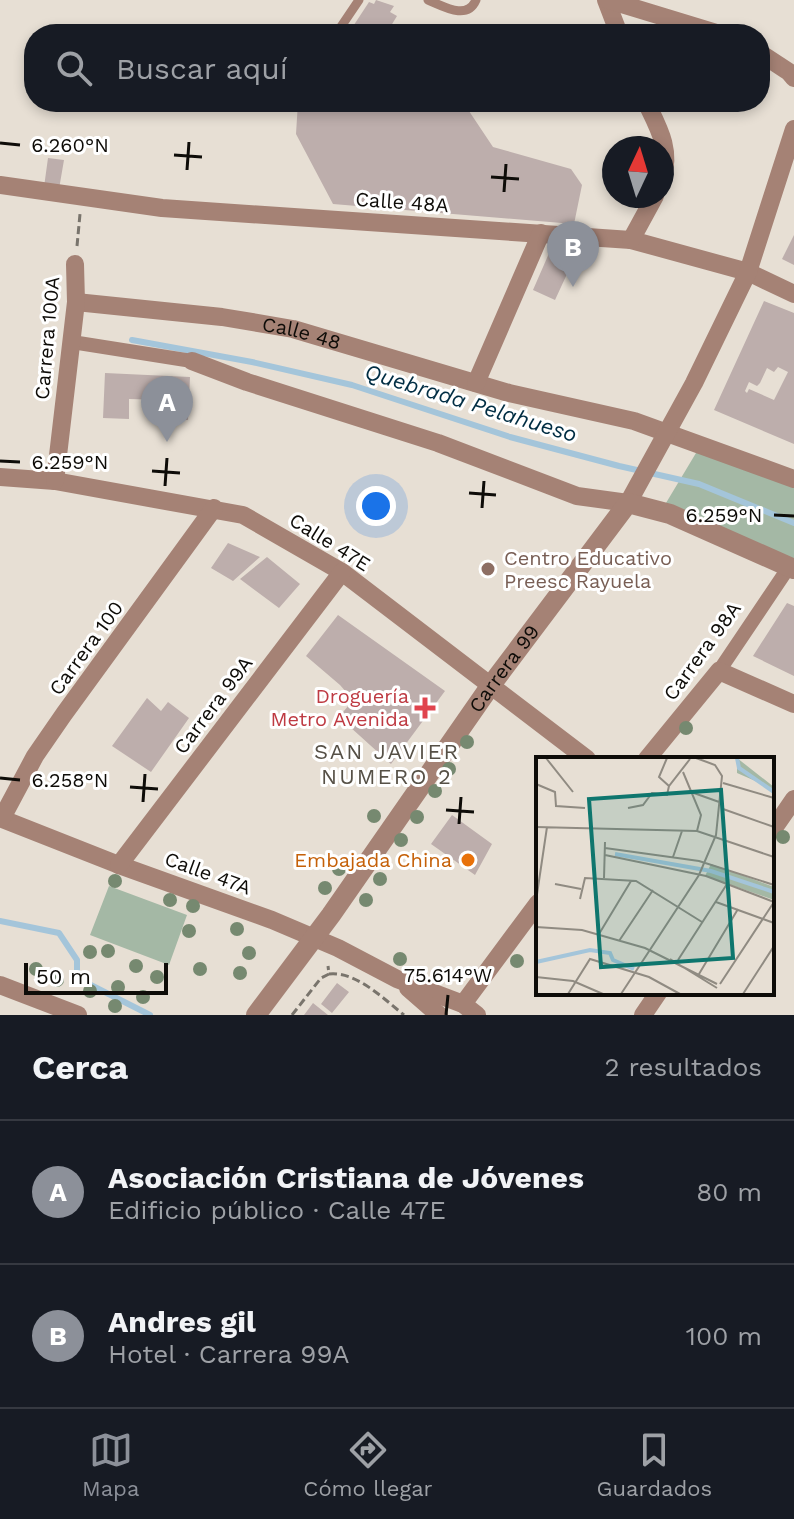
<!DOCTYPE html>
<html lang="es">
<head>
<meta charset="utf-8">
<style>
  body { margin:0; font-family:"Work Sans",sans-serif; background:#242831; color:#f1f3f6 }
  .compass { position:absolute; left:602px; top:136px; width:72px; height:72px; border-radius:50%; background:#171b24; box-shadow:0 4px 12px #0003; rotate:4deg }
  .scale { position:absolute; left:24px; bottom:20px; width:144px; box-sizing:border-box; padding-left:8px; border:4px solid #0e0c08; border-top:0; font-size:22px; line-height:28px; white-space:nowrap; color:#0e0c08; -webkit-text-stroke:6px #fff; paint-order:stroke }
  .you { position:absolute; left:376px; top:506px; width:28px; height:28px; margin:-20px; border:6px solid #fff; border-radius:50%; background:#1a73e8; box-shadow:0 0 0 12px #1a73e833 }
  .badge { display:grid; place-items:center; width:52px; height:52px; border-radius:50%; background:#8c9099; color:#fff; font-size:26px; font-weight:700 }
  .pin { position:absolute; translate:-50% -66px; filter:drop-shadow(0 2px 4px #0008) }
  .pin::after { content:''; position:absolute; top:42px; width:28px; height:24px; background:inherit; clip-path:polygon(0 0,100% 0,50% 100%) }
  .list { margin:0; padding:0; list-style:none }
  h2 { display:flex; justify-content:space-between; align-items:center; height:104px; margin:0; padding:0 32px; font-size:34px }
  h2 small { font-size:26px; font-weight:400; color:#9ea1a6 }
  .list li { display:grid; grid-template-columns:52px 1fr auto; gap:24px; align-items:center; box-sizing:border-box; height:144px; padding:0 32px; border-top:2px solid #363941 }
  .list b { display:block; font-size:30px; white-space:nowrap }
  .list p { margin:0; font-size:26px; white-space:nowrap; color:#9ea1a6 }
  .list em { font-size:26px; font-style:normal; color:#9ea1a6 }
  .icon { flex:none; width:44px; height:44px; fill:none; stroke:currentColor; stroke-width:2; stroke-linecap:round; stroke-linejoin:round }
  .map { position:relative; flex:none; width:794px; height:1015px; overflow:hidden }
  .search { position:absolute; background:#171b24; box-shadow:0 4px 12px #0003; left:24px; right:24px; top:24px; height:88px; display:flex; align-items:center; gap:20px; box-sizing:border-box; padding:0 28px; border-radius:32px; color:#9ea1a6; font-size:30px }
  .sheet { height:392px; background:#171b24 }
  nav { display:flex; justify-content:space-around; align-items:center; box-sizing:border-box; height:112px; border-top:2px solid #363941; background:#171b24; font-size:22px; color:#9ea1a6 }
  nav a { display:grid; justify-items:center; gap:4px }
  nav .on { color:#8c9099 }
  .map>svg:first-child { display:block }
</style>
</head>
<body>
<div class="map">
<svg width="794" height="1015" viewBox="0 0 794 1015">
  <rect width="100%" height="100%" fill="#e7dfd4"/>
  <path fill="#a4b8a5" d="M702 443 794 484V570L660 513Z
    M109 886 187 915 169 965 90 935Z"/>
  <g fill="none" stroke-linecap="round" stroke-linejoin="round">
    <path stroke="#a4c5da" stroke-width="6" d="M132 340 252 362 352 385 510 437 619 466 699 484 794 523
      M0 921 59 933 77 960V978L150 1015"/>
  </g>
  <path fill="#bdaeac" fill-rule="evenodd" d="M376 0 394 6 390 12 397 16 386 34H348L369 2 374 4Z
    M298 102H463L493 147 571 169 582 185 574 224 333 204 296 134Z
    M48 158 64 160 59 189 44 187Z
    M794 235V265L782 259Z
    M550 251 573 261 555 300 533 290Z
    M764 301 794 313V444L714 410ZM778 367 788 372 774 400 749 389 747 393 745 391 749 382 757 386 760 383 767 368 774 372Z
    M105 373 190 377 188 420 162 419 163 400 129 399V419L103 418Z
    M228 543 260 557 233 581 211 568Z
    M267 557 300 584 279 608 240 579Z
    M787 603 794 606V676L753 656Z
    M338 615 445 691 391 764 339 717 353 700 340 685 306 656Z
    M147 698 161 711 168 702 189 718 151 772 112 746Z
    M452 815 492 844 475 875 431 844Z
    M337 983 349 992 332 1013 321 1004Z
    M313 1003 328 1015H304Z"/>
  <g fill="none" stroke-linecap="round" stroke-linejoin="round">
    <path stroke="#79746c" stroke-width="3" stroke-dasharray="8 4" stroke-linecap="butt" d="M77 246 80 214
      M329 974C356 971 384 999 404 1015
      M292 1015 321 978 329 974 328 966"/>
    <path stroke="#a58275" stroke-width="9" d="M428 0C443 6 467 21 476 0
      M336 34 359 0"/>
    <path stroke="#a58275" stroke-width="14" d="M72 342 192 361
      M719 671 789 567"/>
    <g stroke="#a58275" stroke-width="18">
      <path d="M606 0 619 34"/>
      <path d="M608 0 720 34"/>
      <path d="M760 53 789 72 794 78"/>
      <path d="M646 102C658 127 672 150 662 178"/>
      <path d="M0 185 162 208 631 240 748 272 794 294"/>
      <path d="M631 240 655 196"/>
      <path id="s1" d="M76 302 222 317 293 329 509 393 634 421 794 479"/>
      <path d="M192 361 247 382 438 443 577 496 628 503 694 383 748 272 794 129"/>
      <path d="M476 383 541 233"/>
      <path d="M0 477 55 481 243 515 342 572 587 759"/>
      <path d="M55 481 76 302 75 264"/>
      <path d="M647 759 719 671 794 704"/>
      <path d="M0 818 119 865 272 920 338 948 397 979 463 1004 477 1015"/>
      <path d="M2 818 35 756 64 714 214 508"/>
      <path d="M772 831 794 799"/>
      <path d="M119 865 342 572"/>
      <path d="M0 985 78 1015"/>
      <path d="M408 988 439 1015"/>
      <path d="M463 1004 538 903"/>
      <path d="M643 1015 658 993"/>
    </g>
    <path stroke="#a58275" stroke-width="20" id="s2" d="M256 1015 331 915 491 685 628 503 670 514 794 569"/>
  </g>
  <g fill="#768970">
    <circle cx="686" cy="728" r="7"/>
    <circle cx="467" cy="742" r="7"/>
    <circle cx="449" cy="769" r="7"/>
    <circle cx="435" cy="791" r="7"/>
    <circle cx="374" cy="816" r="7"/>
    <circle cx="417" cy="817" r="7"/>
    <circle cx="783" cy="837" r="7"/>
    <circle cx="401" cy="840" r="7"/>
    <circle cx="339" cy="869" r="7"/>
    <circle cx="380" cy="879" r="7"/>
    <circle cx="115" cy="881" r="7"/>
    <circle cx="325" cy="888" r="7"/>
    <circle cx="170" cy="900" r="7"/>
    <circle cx="366" cy="900" r="7"/>
    <circle cx="193" cy="906" r="7"/>
    <circle cx="237" cy="929" r="7"/>
    <circle cx="189" cy="931" r="7"/>
    <circle cx="108" cy="951" r="7"/>
    <circle cx="90" cy="952" r="7"/>
    <circle cx="249" cy="953" r="7"/>
    <circle cx="400" cy="959" r="7"/>
    <circle cx="517" cy="961" r="7"/>
    <circle cx="136" cy="966" r="7"/>
    <circle cx="36" cy="969" r="7"/>
    <circle cx="200" cy="969" r="7"/>
    <circle cx="240" cy="973" r="7"/>
    <circle cx="157" cy="977" r="7"/>
    <circle cx="57" cy="980" r="7"/>
    <circle cx="118" cy="987" r="7"/>
    <circle cx="90" cy="991" r="7"/>
    <circle cx="143" cy="997" r="7"/>
    <circle cx="115" cy="1006" r="7"/>
  </g>
  <path fill="none" stroke="#0e0c08" stroke-width="3" d="M0 143 20 145M174 155 202 157M187 170 189 142M491 177 519 179M504 192 506 164M0 461 20 462M152 471 180 473M165 486 167 458M469 493 496 495M482 508 484 481M774 515 794 516M0 778 20 780M130 787 158 789M143 802 145 774M446 810 474 812M459 824 461 797M446 1015 448 995"/>
  <circle fill="#8d6e63" stroke="#fff" stroke-width="3" cx="488" cy="569" r="8"/>
  <path fill="#e0444e" stroke="#fff" stroke-width="3" d="M421 696h8v8h8v8h-8v8h-8v-8h-8v-8h8z"/>
  <circle fill="#e8710a" stroke="#fff" stroke-width="3" cx="468" cy="860" r="8"/>
  <g text-anchor="middle" dominant-baseline="central" stroke-width="6" stroke-linejoin="round" paint-order="stroke">
    <g font-size="20" fill="#0e0c08" stroke="#fff">
      <text transform="translate(402 202) rotate(4)">Calle 48A</text>
      <text stroke="none"><textPath href="#s1" startOffset="228">Calle 48</textPath></text>
      <text transform="translate(47 338) rotate(-85)">Carrera 100A</text>
      <text transform="translate(330 542) rotate(32)">Calle 47E</text>
      <text transform="translate(86 648) rotate(-54)">Carrera 100</text>
      <text transform="translate(702 651) rotate(-54)">Carrera 98A</text>
      <text stroke="none"><textPath href="#s2" startOffset="426">Carrera 99</textPath></text>
      <text transform="translate(213 705) rotate(-53)">Carrera 99A</text>
      <text transform="translate(208 873) rotate(20)">Calle 47A</text>
    </g>
    <g font-size="20" fill="#785e54" stroke="#fff" text-anchor="start">
      <text x="504" y="558">Centro Educativo<tspan x="504" dy="23">Preesc Rayuela</tspan></text>
    </g>
    <g font-size="20" fill="#be3a42" stroke="#fff" text-anchor="end">
      <text x="409" y="696">Droguería<tspan x="409" dy="23">Metro Avenida</tspan></text>
    </g>
    <g font-size="20" fill="#c56008" stroke="#fff" text-anchor="end">
      <text x="452" y="860">Embajada China</text>
    </g>
    <g font-size="22" font-style="italic" fill="#002d43" stroke="#fff">
      <text transform="translate(471 403) rotate(17)">Quebrada Pelahueso</text>
    </g>
    <g font-size="22" letter-spacing="2" fill="#565046" stroke="#fff">
      <text x="387" y="751">SAN JAVIER<tspan x="387" dy="25">NUMERO 2</tspan></text>
    </g>
  </g>
  <g transform="translate(536 757)">
    <rect width="238" height="238" fill="#e7dfd4"/>
    <path d="M201 1 238 30V38L231 29 201 16ZM175 107 238 130V143L169 119Z" fill="#a4b8a5"/>
    <path fill="none" stroke="#a4c5da" stroke-width="4" d="M201 1 203 11 238 35M79 97 175 114 238 135M0 205 54 193 74 196 77 203 98 212"/>
    <path fill="none" stroke="#908b82" stroke-width="2" d="M10 1 37 35M131 1 123 20 133 29 154 2M147 15 165 58 161 74M187 26 238 41M0 27 19 35 20 49 49 51M155 35 186 46M92 51 107 48 116 36 131 38 133 29M187 52 238 70M0 70 161 74 238 100M69 91 163 104 238 128M69 98 170 119 238 145 184 227M137 100 146 74M68 121 69 85M19 127 45 132M44 142 49 121 100 124 166 165M0 144 11 70M180 145 238 166M0 170 46 173 109 191 181 227M63 177 95 124M83 184 117 133M134 202 181 231M142 203 191 127M163 217 202 152M0 220 37 224 67 237M32 237 54 202 113 220 144 237M85 237 163 118 180 78 186 19 179 8 160 1M207 237 238 189"/>
    <path fill="#0f766e" fill-opacity="0.15" stroke="#0f766e" stroke-width="4" d="M185 33 197 201 65 210 53 42Z"/>
    <rect width="238" height="238" fill="none" stroke="#0e0c08" stroke-width="4"/>
  </g>
  <g font-size="20" text-anchor="middle" fill="#0e0c08" stroke="#fff" stroke-width="6" stroke-linejoin="round" paint-order="stroke">
    <text x="70" y="152">6.260°N</text>
    <text x="70" y="469">6.259°N</text>
    <text x="724" y="522">6.259°N</text>
    <text x="70" y="787">6.258°N</text>
    <text x="448" y="982">75.614°W</text>
  </g>
</svg>
<svg class="compass" viewBox="-18 -18 36 36"><path d="M0-13l5 13h-10z" fill="#e53935"/><path d="M0 13l5-13h-10z" fill="#9ea1a6"/></svg>
<div class="scale">50 m</div>
<div class="you"></div>
<div class="pin badge" style="left:167px;top:442px">A</div>
<div class="pin badge" style="left:573px;top:287px">B</div>
<div class="search"><svg class="icon" aria-label="search" viewBox="0 0 24 24"><circle cx="10" cy="10" r="6"/><path d="M15 15l6 6"/></svg>Buscar aquí</div>
</div>
<section class="sheet">
<h2>Cerca<small>2 resultados</small></h2>
<ul class="list">
<li><span class="badge">A</span><div><b>Asociación Cristiana de Jóvenes</b><p>Edificio público · Calle 47E</p></div><em>80 m</em></li>
<li><span class="badge">B</span><div><b>Andres gil</b><p>Hotel · Carrera 99A</p></div><em>100 m</em></li>
</ul>
</section>
<nav>
<a class="on"><svg class="icon" aria-label="map" viewBox="0 0 24 24"><path d="M3 6l6-2 6 2 6-2v14l-6 2-6-2-6 2zM9 4v14M15 6v14"/></svg>Mapa</a>
<a><svg class="icon" aria-label="directions" viewBox="0 0 24 24"><path d="M12 3l9 9-9 9-9-9zM9 14v-3h6M13 9l2 2-2 2"/></svg>Cómo llegar</a>
<a><svg class="icon" aria-label="saved" viewBox="0 0 24 24"><path d="M7 4h10v16l-5-4-5 4z"/></svg>Guardados</a>
</nav>
</body>
</html>
